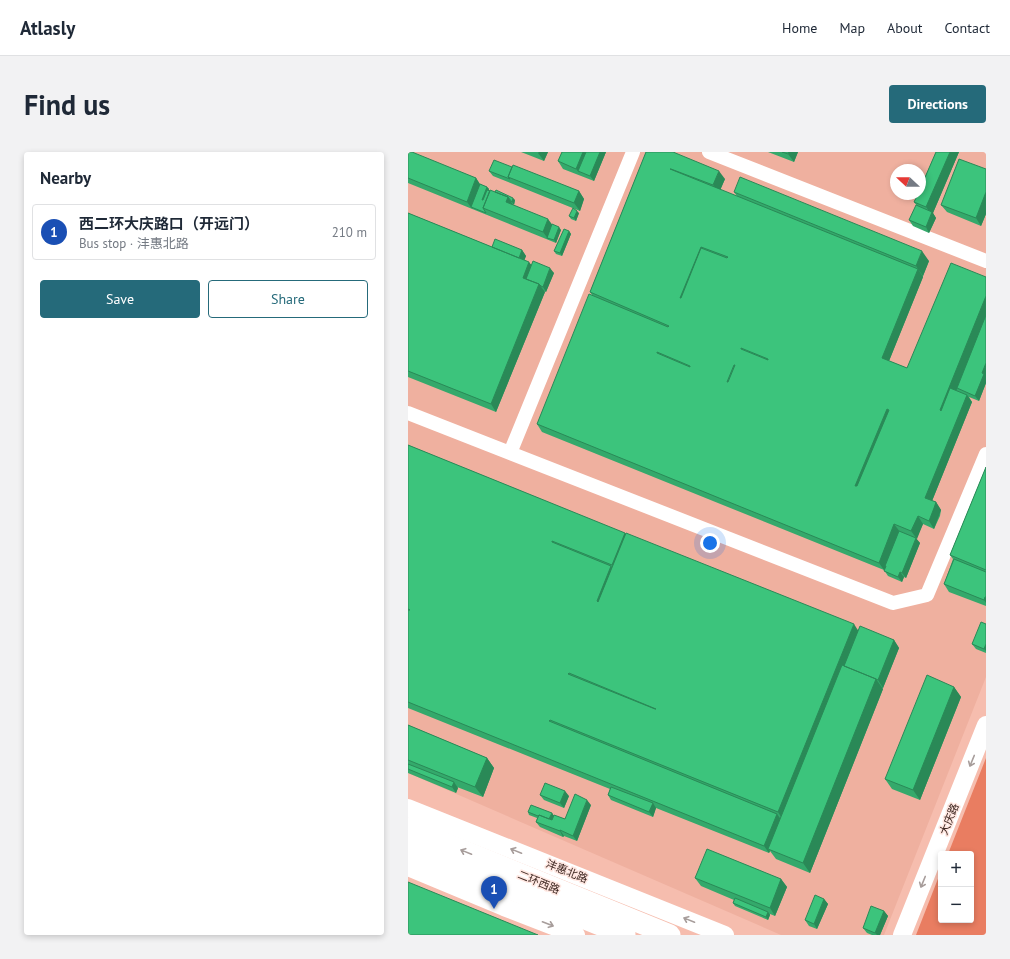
<!DOCTYPE html>
<html lang="en">
<head>
<meta charset="utf-8">
<style>
  body { margin:0; font-family:"PT Sans","Noto Sans SC",sans-serif; background:#f2f2f3; color:#1f2937 }
  .controls { position:absolute; right:12px; bottom:12px; display:grid; overflow:hidden; border-radius:4px; box-shadow:0 2px 6px #0003 }
  .controls button { width:36px; height:36px; display:grid; place-items:center; padding:0; border:0; border-bottom:1px solid #e0e1e3; background:#fff; color:#1f2937; font:20px sans-serif }
  .compass { position:absolute; left:482px; top:12px; width:36px; height:36px; border-radius:50%; background:#fff; box-shadow:0 2px 6px #0003; rotate:292deg }
  .you { position:absolute; left:302px; top:391px; width:14px; height:14px; margin:-10px; border:3px solid #fff; border-radius:50%; background:#1a73e8; box-shadow:0 0 0 6px #1a73e833 }
  .badge { display:grid; place-items:center; width:26px; height:26px; border-radius:50%; background:#256a7a; color:#fff; font-size:13px; font-weight:700 }
  .pin { position:absolute; translate:-50% -33px; filter:drop-shadow(0 1px 2px #0008) }
  .pin::after { content:''; position:absolute; top:21px; width:14px; height:12px; background:inherit; clip-path:polygon(0 0,100% 0,50% 100%) }
  .list { margin:0; padding:0; list-style:none }
  h2 { display:flex; justify-content:space-between; align-items:center; height:52px; margin:0; padding:0 16px; font-size:17px }
  h2 small { font-size:13px; font-weight:400; color:#747a83 }
  .list li { display:grid; grid-template-columns:26px 1fr auto; gap:12px; align-items:center; box-sizing:border-box; height:56px; margin:0 8px 8px; padding:0 8px; border:1px solid #e0e1e3; border-radius:4px }
  .list b { display:block; font-size:15px; white-space:nowrap }
  .list p { margin:0; font-size:13px; white-space:nowrap; color:#747a83 }
  .list em { font-size:13px; font-style:normal; color:#747a83 }
  .actions { display:flex; gap:8px; padding:12px 16px }
  .actions a { flex:1; padding:9px 0; border:1px solid #256a7a; border-radius:4px; text-align:center; font-size:14px; color:#256a7a }
  .actions .main { background:#256a7a; color:#fff }
  .map { position:relative; flex:none; width:578px; height:783px; overflow:hidden; border-radius:4px }
  header { display:flex; align-items:center; gap:24px; box-sizing:border-box; height:56px; padding:0 20px; background:#fff; border-bottom:1px solid #e0e1e3 }
  header strong { font-size:19px }
  nav { display:flex; gap:22px; margin-inline-start:auto; font-size:14px }
  .intro { display:flex; align-items:center; justify-content:space-between; box-sizing:border-box; height:96px; padding:0 24px }
  h1 { margin:0; font-size:28px }
  .button { padding:10px 18px; border-radius:4px; background:#256a7a; color:#fff; font-size:14px; font-weight:700 }
  main { display:flex; gap:24px; padding:0 24px }
  aside { flex:1; background:#fff; border-radius:4px; box-shadow:0 2px 6px #0003 }
  .map>svg:first-child { display:block }
</style>
</head>
<body>
<header>
<strong>Atlasly</strong>
<nav><a>Home</a><a>Map</a><a>About</a><a>Contact</a></nav>
</header>
<div class="intro"><h1>Find us</h1><a class="button">Directions</a></div>
<main>
<aside>
<h2>Nearby<small></small></h2>
<ul class="list">
<li><span class="badge" style="background:#1a4fb4">1</span><div><b>西二环大庆路口（开远门）</b><p>Bus stop · 沣惠北路</p></div><em>210 m</em></li>
</ul>
<div class="actions"><a class="main">Save</a><a>Share</a></div>
</aside>
<div class="map">
<svg width="578" height="783" viewBox="0 0 578 783">
  <rect width="100%" height="100%" fill="#f6bdae"/>
  <path fill="#efb09f" fill-rule="evenodd" d="M0 0H578V525L476 783H373L0 621ZM488 18H512V42H488Z"/>
  <path fill="#e97d61" d="M578 606V783H508L533 719V768H563V702H540Z"/>
  <g fill="none" stroke-linecap="round" stroke-linejoin="round">
    <path stroke="#fff" stroke-width="14" d="M301 0 578 109
      M0 261 485 451 519 443 578 302
      M102 301 225 0"/>
    <path stroke="#fff" stroke-width="18" d="M0 656 317 783
      M0 715 96 755 168 783
      M494 783 578 573"/>
    <path stroke="#fff" stroke-width="21" d="M0 676 262 783
      M0 696 217 783"/>
  </g>
  <path fill="#34a96b" d="M0 0 68 26 72 32 79 35 81 37 80 39 107 48 106 53 105 52V53L144 73 153 78 148 91 0 31Z
    M113 0H140L136 9Z
    M154 0H198L186 29 155 17 150 9Z
    M238 0 317 27 312 38 329 44 326 40 521 109 515 124V125L481 209 499 216 578 125V231L571 249 561 245 564 250 524 349 528 350 533 358 532 364 526 377 515 372 508 387 512 391 498 426 496 425 494 430 480 424 476 418 134 280 129 272 184 143 182 140Z
    M360 0H390L386 10Z
    M528 0H551L525 61 528 66 521 81 505 74 501 68 509 54 506 50Z
    M104 15 171 39 176 47 172 59 85 24 81 19Z
    M578 17V62L573 74 539 60 533 53Z
    M0 61 84 95 114 98 118 104 116 108 124 113 146 121 138 140 136 139 137 140 88 260 0 225Z
    M171 61 168 69 163 67 161 64Z
    M161 79 163 82 154 104 148 102 146 99Z
    M0 293 218 382 450 478 486 488 491 496 475 536H474L475 537 402 721 368 707 362 699 361 701 248 656 245 665 203 648 200 643 202 637 0 556Z
    M578 315V454L541 440 536 432 545 407 542 403Z
    M578 472V501L568 497 564 492Z
    M546 535 553 545 512 648 484 637 477 627Z
    M0 573 79 606 86 616 75 645 49 635 50 636 48 641 0 621Z
    M132 643 161 644 156 656 136 648Z
    M183 653 169 689 156 684 155 685 132 675 128 670 129 666 121 663 120 660 144 661 146 664 157 667Z
    M287 726 373 727 379 735 367 764 362 762V763L360 768 327 754 325 751 326 748 293 734Z
    M416 747 420 752 409 777 401 774 397 768Z
    M476 759 480 764 472 783H464L459 781 455 776Z"/>
  <path fill="#2a8957" d="M131 0H140L136 9 130 1Z
    M175 0H184L170 19 174 24 168 17Z
    M192 0H198L186 29 182 24Z
    M381 0H390L386 10 380 2Z
    M542 0H551L525 61 528 66 521 81 518 75 523 62 518 55Z
    M311 19 317 27 311 41 305 33Z
    M68 26 73 34 63 55 65 58 59 50Z
    M79 35 81 37 76 51 74 48Z
    M171 39 176 47 172 59 166 51Z
    M578 40V62L573 74 568 66Z
    M100 45 105 53 98 50Z
    M105 46 107 48 106 53 104 50Z
    M169 59 171 61 168 69 166 66Z
    M140 67 146 75 139 86 141 88 135 80Z
    M151 75 153 78 148 91 146 88Z
    M161 79 163 82 154 104 152 101Z
    M293 95 298 103 277 154 272 146Z
    M114 98 118 104 115 112 111 107Z
    M514 99 521 109 515 124 508 114Z
    M121 110 127 118 122 130 115 126Z
    M142 116 146 121 138 140 135 135Z
    M510 117 515 125 479 214 474 206Z
    M131 132 137 140 88 260 83 252Z
    M578 144V166L549 236V237L538 266 532 258Z
    M578 211V231L571 249 567 244 574 221Z
    M559 243 564 250 522 354 517 346Z
    M479 257 485 265 453 341 447 334Z
    M528 350 533 358 526 377 521 369Z
    M510 364 515 372 509 387 503 379Z
    M486 372 492 380 477 414 478 415 476 418 471 411Z
    M217 381 223 389 209 421 204 413Z
    M508 386 512 391 498 426 494 421Z
    M203 414 209 422 195 457 189 449Z
    M492 420 496 425 494 430 490 425Z
    M577 445 578 446V451L576 448Z
    M446 472 451 480 375 668 370 660Z
    M486 488 491 496 475 536 470 528Z
    M578 492V499L576 497Z
    M468 527 475 537 402 721 395 711Z
    M546 535 553 545 512 648 505 638Z
    M79 606 86 616 75 645 67 635Z
    M46 630 50 636 48 641 44 635Z
    M157 639 161 644 156 656 152 651Z
    M179 648 183 653 169 689 165 684Z
    M245 651 248 656 245 665 241 660Z
    M144 661 146 664 143 671 141 668Z
    M369 662 374 669 360 697 362 699 361 701 356 694Z
    M152 678 156 684 155 685 152 679Z
    M373 727 379 735 367 764 362 756Z
    M416 747 420 752 409 777 406 772Z
    M476 759 480 764 472 783H469L467 781Z
    M360 760 362 763 360 768 358 765Z"/>
  <path fill="#3cc47c" stroke="#2a8957" fill-rule="evenodd" d="M0 0H4L68 26 59 50 0 26Z
    M154 0H175L168 17 150 9Z
    M178 0H192L182 24 170 19Z
    M238 0H265L311 19 305 33 263 17H262L510 117 474 206 499 216 543 111 578 125V144L532 258 533 259 542 236 559 243 517 346 528 350 526 356 521 369 510 364 503 379 486 372 471 411 129 272 181 142 260 175 261 174 182 140ZM293 95 320 105 319 106 293 96 273 146H272ZM333 196 360 207V208L333 197ZM249 200 282 214V215L249 201ZM326 213H327L320 230H319ZM479 257 481 258 449 334H447Z
    M374 0H381L380 2Z
    M528 0H542L518 55 506 50 510 42H512V37Z
    M551 7 578 17V40L568 66 533 53Z
    M86 8 104 15 100 25 102 27 81 19Z
    M105 13 171 39 166 51 100 25Z
    M332 25 514 99 508 114 326 40Z
    M72 32 79 35 74 48H75L79 38 82 39 75 56 78 61 63 55Z
    M82 38 100 45 98 50 140 67 135 80 75 56Z
    M88 38 105 46 104 50 100 45 87 40Z
    M508 53 524 60 518 75 501 68Z
    M165 56 169 59 166 66 161 64Z
    M0 61 121 110 115 126 131 132 83 252 0 219Z
    M144 72 151 75 146 88 139 86Z
    M156 77 161 79 152 101 146 99Z
    M87 87 114 98 111 106 84 95Z
    M125 109 142 116 135 135 133 134 131 132 118 127Z
    M578 163V211L574 221 576 222 567 244 549 236Z
    M0 293 217 381 204 413 144 389V390L203 414 189 449 190 450 218 381 446 472 370 660 142 568 141 569 369 662 356 694 0 550V458H2L0 457ZM161 521 248 557H247L160 522Z
    M578 315V418L542 403Z
    M491 379 508 386 494 421 492 420 490 425 476 419 478 414H477Z
    M546 407 578 420V445H577L576 448 536 432Z
    M573 470 578 472V492L576 497 564 492Z
    M452 474 486 488 470 528 468 527 436 514Z
    M434 513 468 527 395 711 360 697Z
    M519 523 546 535 505 638 477 627Z
    M0 573 79 606 67 635 0 608Z
    M0 612 46 630 44 635 0 617Z
    M137 631 157 639 152 651 132 643Z
    M203 635 245 651 241 660 200 643Z
    M167 642 179 648 165 684 152 678V679L128 670 131 663 144 668 146 663 157 667Z
    M123 653 144 661 141 667 131 663 130 664 120 660Z
    M299 697 373 727 362 756 287 726Z
    M0 730 130 783H0Z
    M407 743 416 747 406 772 397 768Z
    M327 746 360 760 358 765 325 751Z
    M463 754 476 759 467 781 455 776Z"/>
  <defs><path id="oneway-shaft" d="M-6 0H5M1.5-3L5.5 0L1.5 3" fill="none" stroke-width="1.6" stroke-linecap="round" stroke-linejoin="round"/></defs>
  <g stroke="#a79d9b">
    <use href="#oneway-shaft" transform="translate(564 609) rotate(112)"/>
    <use href="#oneway-shaft" transform="translate(108 699) rotate(-158)"/>
    <use href="#oneway-shaft" transform="translate(58 700) rotate(-158)"/>
    <use href="#oneway-shaft" transform="translate(515 730) rotate(112)"/>
    <use href="#oneway-shaft" transform="translate(281 768) rotate(-158)"/>
    <use href="#oneway-shaft" transform="translate(140 772) rotate(21)"/>
  </g>
  <g text-anchor="middle" dominant-baseline="central" stroke-width="3" stroke-linejoin="round" paint-order="stroke">
    <g font-size="11" fill="#3c2620" stroke="#ffe7e1">
      <text transform="translate(541 667) rotate(-68)">大庆路</text>
      <text transform="translate(159 719) rotate(22)">沣惠北路</text>
      <text transform="translate(131 730) rotate(22)">二环西路</text>
    </g>
  </g>
</svg>
<div class="controls">
<button>+</button>
<button>−</button>
</div>
<svg class="compass" viewBox="-18 -18 36 36"><path d="M0-13l5 13h-10z" fill="#e53935"/><path d="M0 13l5-13h-10z" fill="#747a83"/></svg>
<div class="you"></div>
<div class="pin badge" style="left:86px;top:757px;background:#1a4fb4">1</div>
</div>
</main>
</body>
</html>
